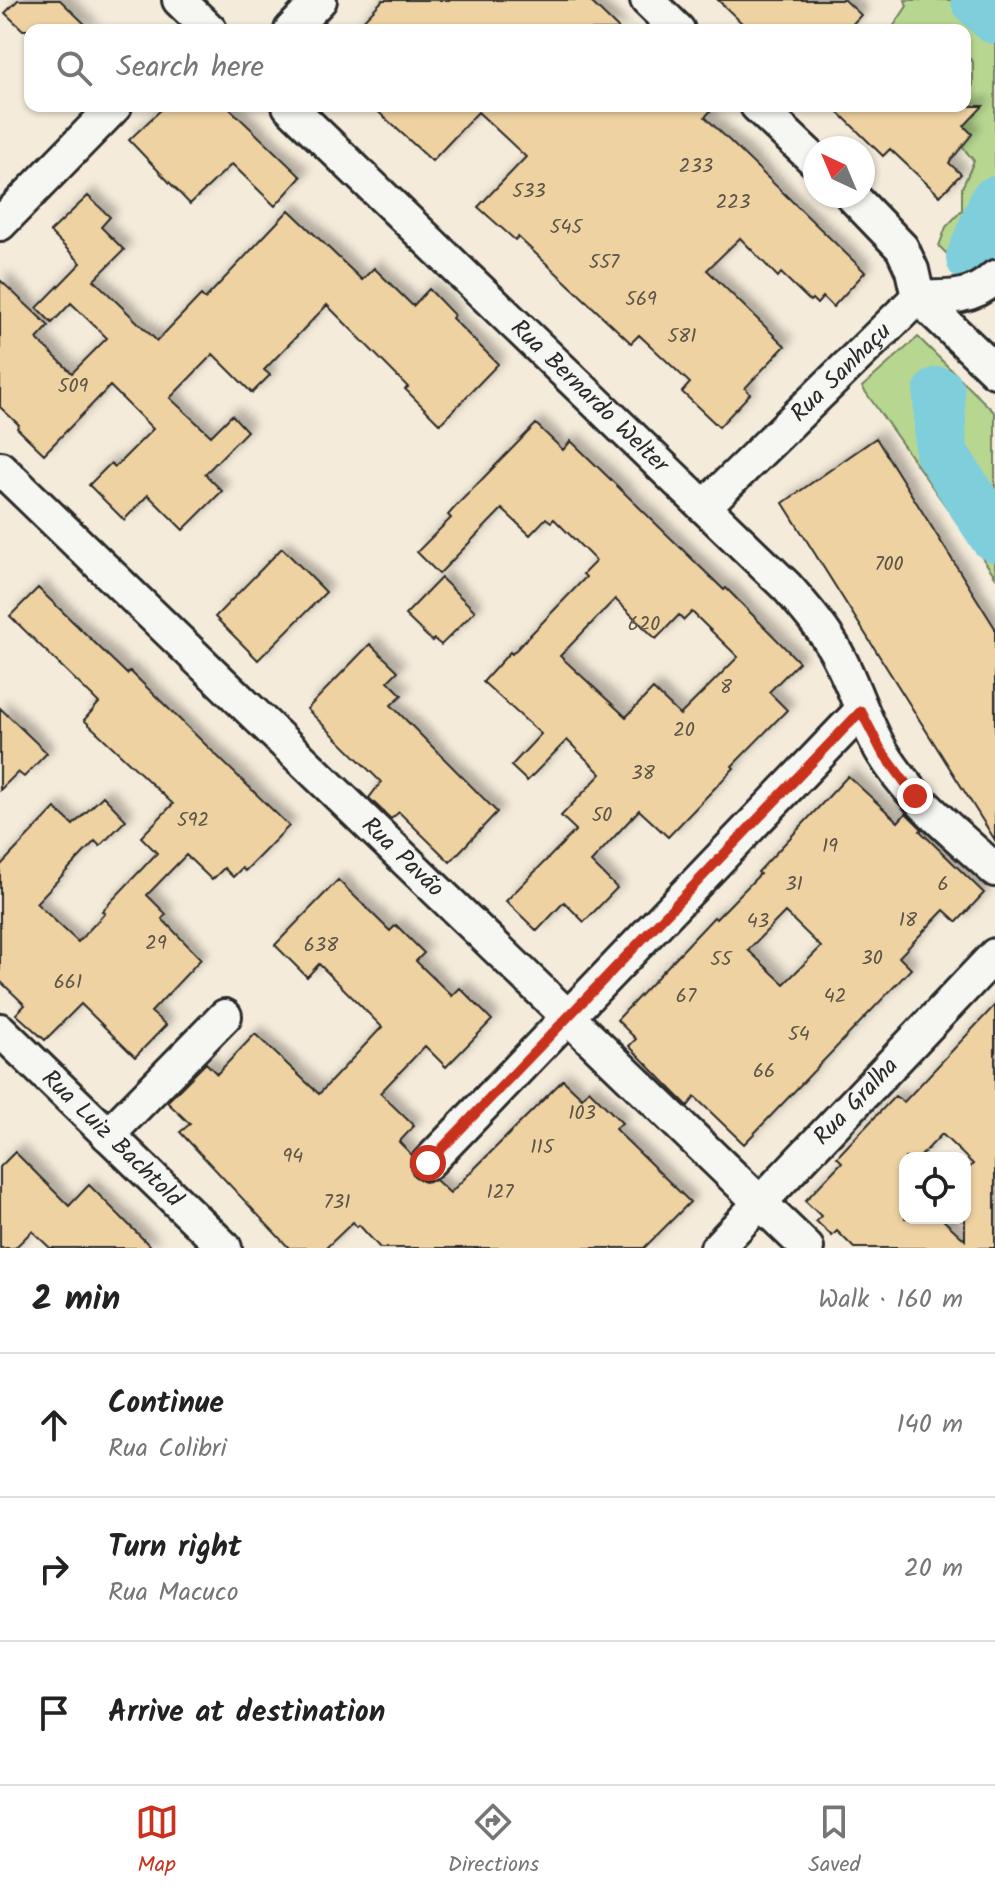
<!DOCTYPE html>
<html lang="en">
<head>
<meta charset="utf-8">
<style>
  body { margin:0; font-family:Kalam,sans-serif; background:#f6f6f6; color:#222 }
  .controls { position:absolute; right:24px; bottom:24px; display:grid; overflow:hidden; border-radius:16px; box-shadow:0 2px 6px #0004 }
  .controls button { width:72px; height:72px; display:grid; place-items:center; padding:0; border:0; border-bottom:2px solid #e0e0e0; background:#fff; color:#222; font:40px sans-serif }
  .compass { position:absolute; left:803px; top:136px; width:72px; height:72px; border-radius:50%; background:#fff; box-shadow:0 2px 6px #0004; rotate:316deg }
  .stop { position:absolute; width:24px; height:24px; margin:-18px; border:6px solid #c8321e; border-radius:50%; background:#fff }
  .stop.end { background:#c8321e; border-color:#fff; box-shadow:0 2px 8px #0008 }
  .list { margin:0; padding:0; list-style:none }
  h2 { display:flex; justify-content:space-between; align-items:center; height:104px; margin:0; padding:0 32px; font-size:34px }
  h2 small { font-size:26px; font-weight:400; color:#767676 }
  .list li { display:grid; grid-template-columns:52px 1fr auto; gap:24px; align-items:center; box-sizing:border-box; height:144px; padding:0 32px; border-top:2px solid #e0e0e0 }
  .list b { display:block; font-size:30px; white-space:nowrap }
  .list p { margin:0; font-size:26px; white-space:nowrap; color:#767676 }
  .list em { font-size:26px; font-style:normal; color:#767676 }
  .icon { flex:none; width:44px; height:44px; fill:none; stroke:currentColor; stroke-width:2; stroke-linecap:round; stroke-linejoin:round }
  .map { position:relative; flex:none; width:995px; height:1248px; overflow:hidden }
  .search { position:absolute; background:#fff; box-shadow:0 2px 6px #0004; left:24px; right:24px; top:24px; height:88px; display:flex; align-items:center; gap:20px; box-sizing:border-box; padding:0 28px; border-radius:16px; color:#767676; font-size:30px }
  .sheet { height:536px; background:#fff }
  nav { display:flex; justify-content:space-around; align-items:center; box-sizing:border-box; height:112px; border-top:2px solid #e0e0e0; background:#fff; font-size:22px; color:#767676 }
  nav a { display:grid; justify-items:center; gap:4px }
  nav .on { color:#c8321e }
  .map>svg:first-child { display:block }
</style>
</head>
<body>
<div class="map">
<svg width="995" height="1248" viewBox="0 0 995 1248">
  <defs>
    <filter id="shadow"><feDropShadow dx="7" dy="-7" stdDeviation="4" flood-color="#0004"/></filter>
  </defs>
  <rect width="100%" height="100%" fill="#f4ebda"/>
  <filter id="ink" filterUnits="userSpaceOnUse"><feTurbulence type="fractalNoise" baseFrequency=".0125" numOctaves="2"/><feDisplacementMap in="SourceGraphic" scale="16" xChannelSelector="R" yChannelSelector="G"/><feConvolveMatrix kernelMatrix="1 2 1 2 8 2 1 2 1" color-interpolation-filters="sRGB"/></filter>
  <g filter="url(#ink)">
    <path fill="#b7d790" stroke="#71815e" stroke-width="2" d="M905 0H971L980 14 995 24V181L981 205 973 237 960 267 939 246 946 227 962 210V188L974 161 951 133 965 106V94L973 85V62L965 54V30H891L907 6Z
      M995 229V262L984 273 971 274 993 238Z
      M918 337 995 413V576L862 387Z"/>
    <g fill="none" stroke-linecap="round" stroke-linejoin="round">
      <path stroke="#7fcedc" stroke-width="52" d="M977 0 995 18
        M972 258 995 202
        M939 393 941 452 995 536"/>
    </g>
    <path fill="#efd2a2" stroke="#2b2b2b" stroke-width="2" fill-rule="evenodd" filter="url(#shadow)" d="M18 0H60L91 30H23L5 13Z
      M383 0H589L620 30H354Z
      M718 0H845L861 15 847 30H749Z
      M165 106H227L301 177 275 206 232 164 190 204 129 140Z
      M372 106H715L705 117 865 272 833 307 823 297 817 304 812 299 810 301 781 273 778 277 740 238 707 270 785 346 745 388 750 394 719 427 682 392 690 383 639 335 631 343 518 237 515 240 478 207 526 157 478 112 432 161Z
      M832 106H983L964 126 972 134 949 163 961 174 940 196 890 149 883 156Z
      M88 196 110 217 101 227 124 250 94 280 157 341 201 295 205 299 289 210 362 280 374 268 413 306 429 289 454 315 452 318 498 364 440 424 405 389 408 387 327 305 264 370 270 375 252 393 213 354 170 398 211 436 232 415 247 431 205 474 222 491 183 530 148 495 124 520 89 485 111 463 115 467 153 429 110 386 44 454 17 428 19 425 0 407V280L49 326 37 339 72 373 107 338 71 303 52 323 37 308 81 263 50 232Z
      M536 424 563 450 571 441 724 590 726 588 799 662 769 692 787 710 732 766 734 768 668 837 639 810 591 862 617 888 584 922 564 902 537 931 506 901 576 830 561 816 601 774 567 740 527 781 511 766 541 734 483 682 510 652 512 654 586 577 583 574 596 561 554 519 551 522 546 518 530 535 502 509 439 574 417 552 451 518 448 515 457 505ZM615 599 656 639 679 615 684 620 692 612 738 657 680 715 653 689 626 717 560 656Z
      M876 438 995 628V840L783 503Z
      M282 548 326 592 258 660 215 617Z
      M441 578 475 611 441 645 434 639 432 641 405 615Z
      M38 588 127 674 130 671 289 826 245 871 242 868 233 877 224 868 212 880 186 855 147 895 166 914 162 919 201 959 151 1012 166 1025 135 1057 81 1004 45 1040 16 1014 25 1005 0 981V866L55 808 73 825 103 796 126 820 100 846 95 841 36 903 78 942 105 913 102 911 157 853 141 837 173 804 84 720 99 703 10 616Z
      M370 644 398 671 388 681 402 695 391 705 497 812 450 862 399 812 391 819 369 798 381 782 307 709Z
      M0 708 47 753 24 777 18 772 0 790Z
      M848 776 898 822 906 813 922 829 920 831 984 893 957 922 944 910 899 957 911 969 744 1144 695 1097 688 1106 672 1090 629 1046 636 1039 617 1020 714 917 716 919 760 874 758 872ZM785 912 821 947 784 984 748 950Z
      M338 880 390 931 396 925 424 953 416 961 452 996 460 988 492 1020 446 1067 425 1046 380 1093 414 1126 399 1142 412 1155 410 1168 414 1176 424 1182 436 1180 450 1193 563 1080 582 1098 589 1090 622 1123 615 1129 690 1202 644 1248H380L359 1225 357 1227 353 1222 326 1248H289L180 1132 190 1124 167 1102 206 1063 217 1074 255 1034 319 1094 382 1027 319 964 307 977 275 945Z
      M995 1005V1248H854L837 1231 832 1236 816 1221 821 1216 805 1201 842 1162 837 1157 895 1096 904 1102ZM942 1134 973 1164 965 1173V1240L941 1218H905V1158H919Z
      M15 1152 69 1206 89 1185 152 1248H50L32 1231 15 1248H0V1167Z"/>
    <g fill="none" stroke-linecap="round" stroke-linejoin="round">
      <g stroke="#2b2b2b" stroke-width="38">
        <g id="street">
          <path d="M179 0 210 30"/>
          <path d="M647 0 678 30"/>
          <path d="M291 30 320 0"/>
          <path id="s1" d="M289 106 787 587C802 604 817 621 829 640 851 674 861 715 881 750 909 798 955 833 995 870"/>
          <path d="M757 106 815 161"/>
          <path d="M852 196 902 248 912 270 918 297 995 371"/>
          <path d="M0 224 115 106"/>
          <path id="s2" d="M0 468 807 1248"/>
          <path id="s3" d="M704 507 918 297C948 298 973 299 995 277"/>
          <path id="s4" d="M0 1030 225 1248"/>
          <path d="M108 1135 225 1016"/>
          <path d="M428 1163 861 711"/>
          <path id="s5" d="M717 1248 995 955"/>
        </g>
      </g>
      <use href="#street" stroke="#f6f6f2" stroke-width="32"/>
    </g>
  </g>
  <g fill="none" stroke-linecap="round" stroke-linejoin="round" filter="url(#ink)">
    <path stroke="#c8321e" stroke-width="10" d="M428 1163 861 711 881 750 915 796"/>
  </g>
  <g text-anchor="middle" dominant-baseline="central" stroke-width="8" stroke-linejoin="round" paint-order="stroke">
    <g font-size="20" fill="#5c5549">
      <text x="696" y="167">233</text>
      <text x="529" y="192">533</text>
      <text x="733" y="203">223</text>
      <text x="566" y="228">545</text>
      <text x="604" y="263">557</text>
      <text x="641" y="300">569</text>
      <text x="682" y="337">581</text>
      <text x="73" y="387">509</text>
      <text x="889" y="565">700</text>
      <text x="644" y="625">620</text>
      <text x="726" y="688">8</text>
      <text x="684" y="731">20</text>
      <text x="643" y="774">38</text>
      <text x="602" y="816">50</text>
      <text x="193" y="821">592</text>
      <text x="830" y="847">19</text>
      <text x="794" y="885">31</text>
      <text x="943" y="885">6</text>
      <text x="908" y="921">18</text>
      <text x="758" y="922">43</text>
      <text x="156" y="944">29</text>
      <text x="321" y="946">638</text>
      <text x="872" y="959">30</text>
      <text x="721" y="960">55</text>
      <text x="68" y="983">661</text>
      <text x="686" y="997">67</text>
      <text x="835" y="997">42</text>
      <text x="799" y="1035">54</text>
      <text x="764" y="1072">66</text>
      <text x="582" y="1114">103</text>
      <text x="542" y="1148">115</text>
      <text x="293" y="1157">94</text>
      <text x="500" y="1193">127</text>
      <text x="337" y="1203">731</text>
    </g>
    <g font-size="24" fill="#2b2b2b" stroke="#f6f6f2">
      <text stroke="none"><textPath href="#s3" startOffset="192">Rua Sanhaçu</textPath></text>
      <text stroke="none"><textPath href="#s1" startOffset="418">Rua Bernardo Welter</textPath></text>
      <text stroke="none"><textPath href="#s2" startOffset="560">Rua Pavão</textPath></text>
      <text stroke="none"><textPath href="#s5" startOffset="202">Rua Gralha</textPath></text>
      <text stroke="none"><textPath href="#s4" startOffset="156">Rua Luiz Bachtold</textPath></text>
    </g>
  </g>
</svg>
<div class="controls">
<button><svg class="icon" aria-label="locate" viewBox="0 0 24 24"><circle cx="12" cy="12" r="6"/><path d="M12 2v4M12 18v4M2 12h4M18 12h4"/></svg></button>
</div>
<svg class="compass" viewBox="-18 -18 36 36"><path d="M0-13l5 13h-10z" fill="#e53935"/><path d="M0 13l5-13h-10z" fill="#767676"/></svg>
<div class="stop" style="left:428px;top:1163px"></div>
<div class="stop end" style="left:915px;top:796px"></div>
<div class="search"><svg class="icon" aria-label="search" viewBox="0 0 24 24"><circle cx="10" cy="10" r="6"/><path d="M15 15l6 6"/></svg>Search here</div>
</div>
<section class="sheet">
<h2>2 min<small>Walk · 160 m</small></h2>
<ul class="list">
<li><svg class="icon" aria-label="ahead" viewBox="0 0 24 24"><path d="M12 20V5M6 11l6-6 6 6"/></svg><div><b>Continue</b><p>Rua Colibri</p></div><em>140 m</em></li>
<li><svg class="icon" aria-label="right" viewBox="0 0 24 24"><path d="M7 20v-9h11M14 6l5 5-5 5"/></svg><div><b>Turn right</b><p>Rua Macuco</p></div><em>20 m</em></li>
<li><svg class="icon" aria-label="arrive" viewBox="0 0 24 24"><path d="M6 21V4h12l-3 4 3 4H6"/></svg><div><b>Arrive at destination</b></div></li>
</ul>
</section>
<nav>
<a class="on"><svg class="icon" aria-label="map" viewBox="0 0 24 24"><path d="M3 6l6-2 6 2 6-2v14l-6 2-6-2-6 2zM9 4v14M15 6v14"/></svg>Map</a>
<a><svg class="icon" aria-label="directions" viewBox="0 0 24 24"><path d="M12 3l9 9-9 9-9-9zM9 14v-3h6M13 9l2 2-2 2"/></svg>Directions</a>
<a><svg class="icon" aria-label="saved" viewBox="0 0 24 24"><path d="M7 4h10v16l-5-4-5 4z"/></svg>Saved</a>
</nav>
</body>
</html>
